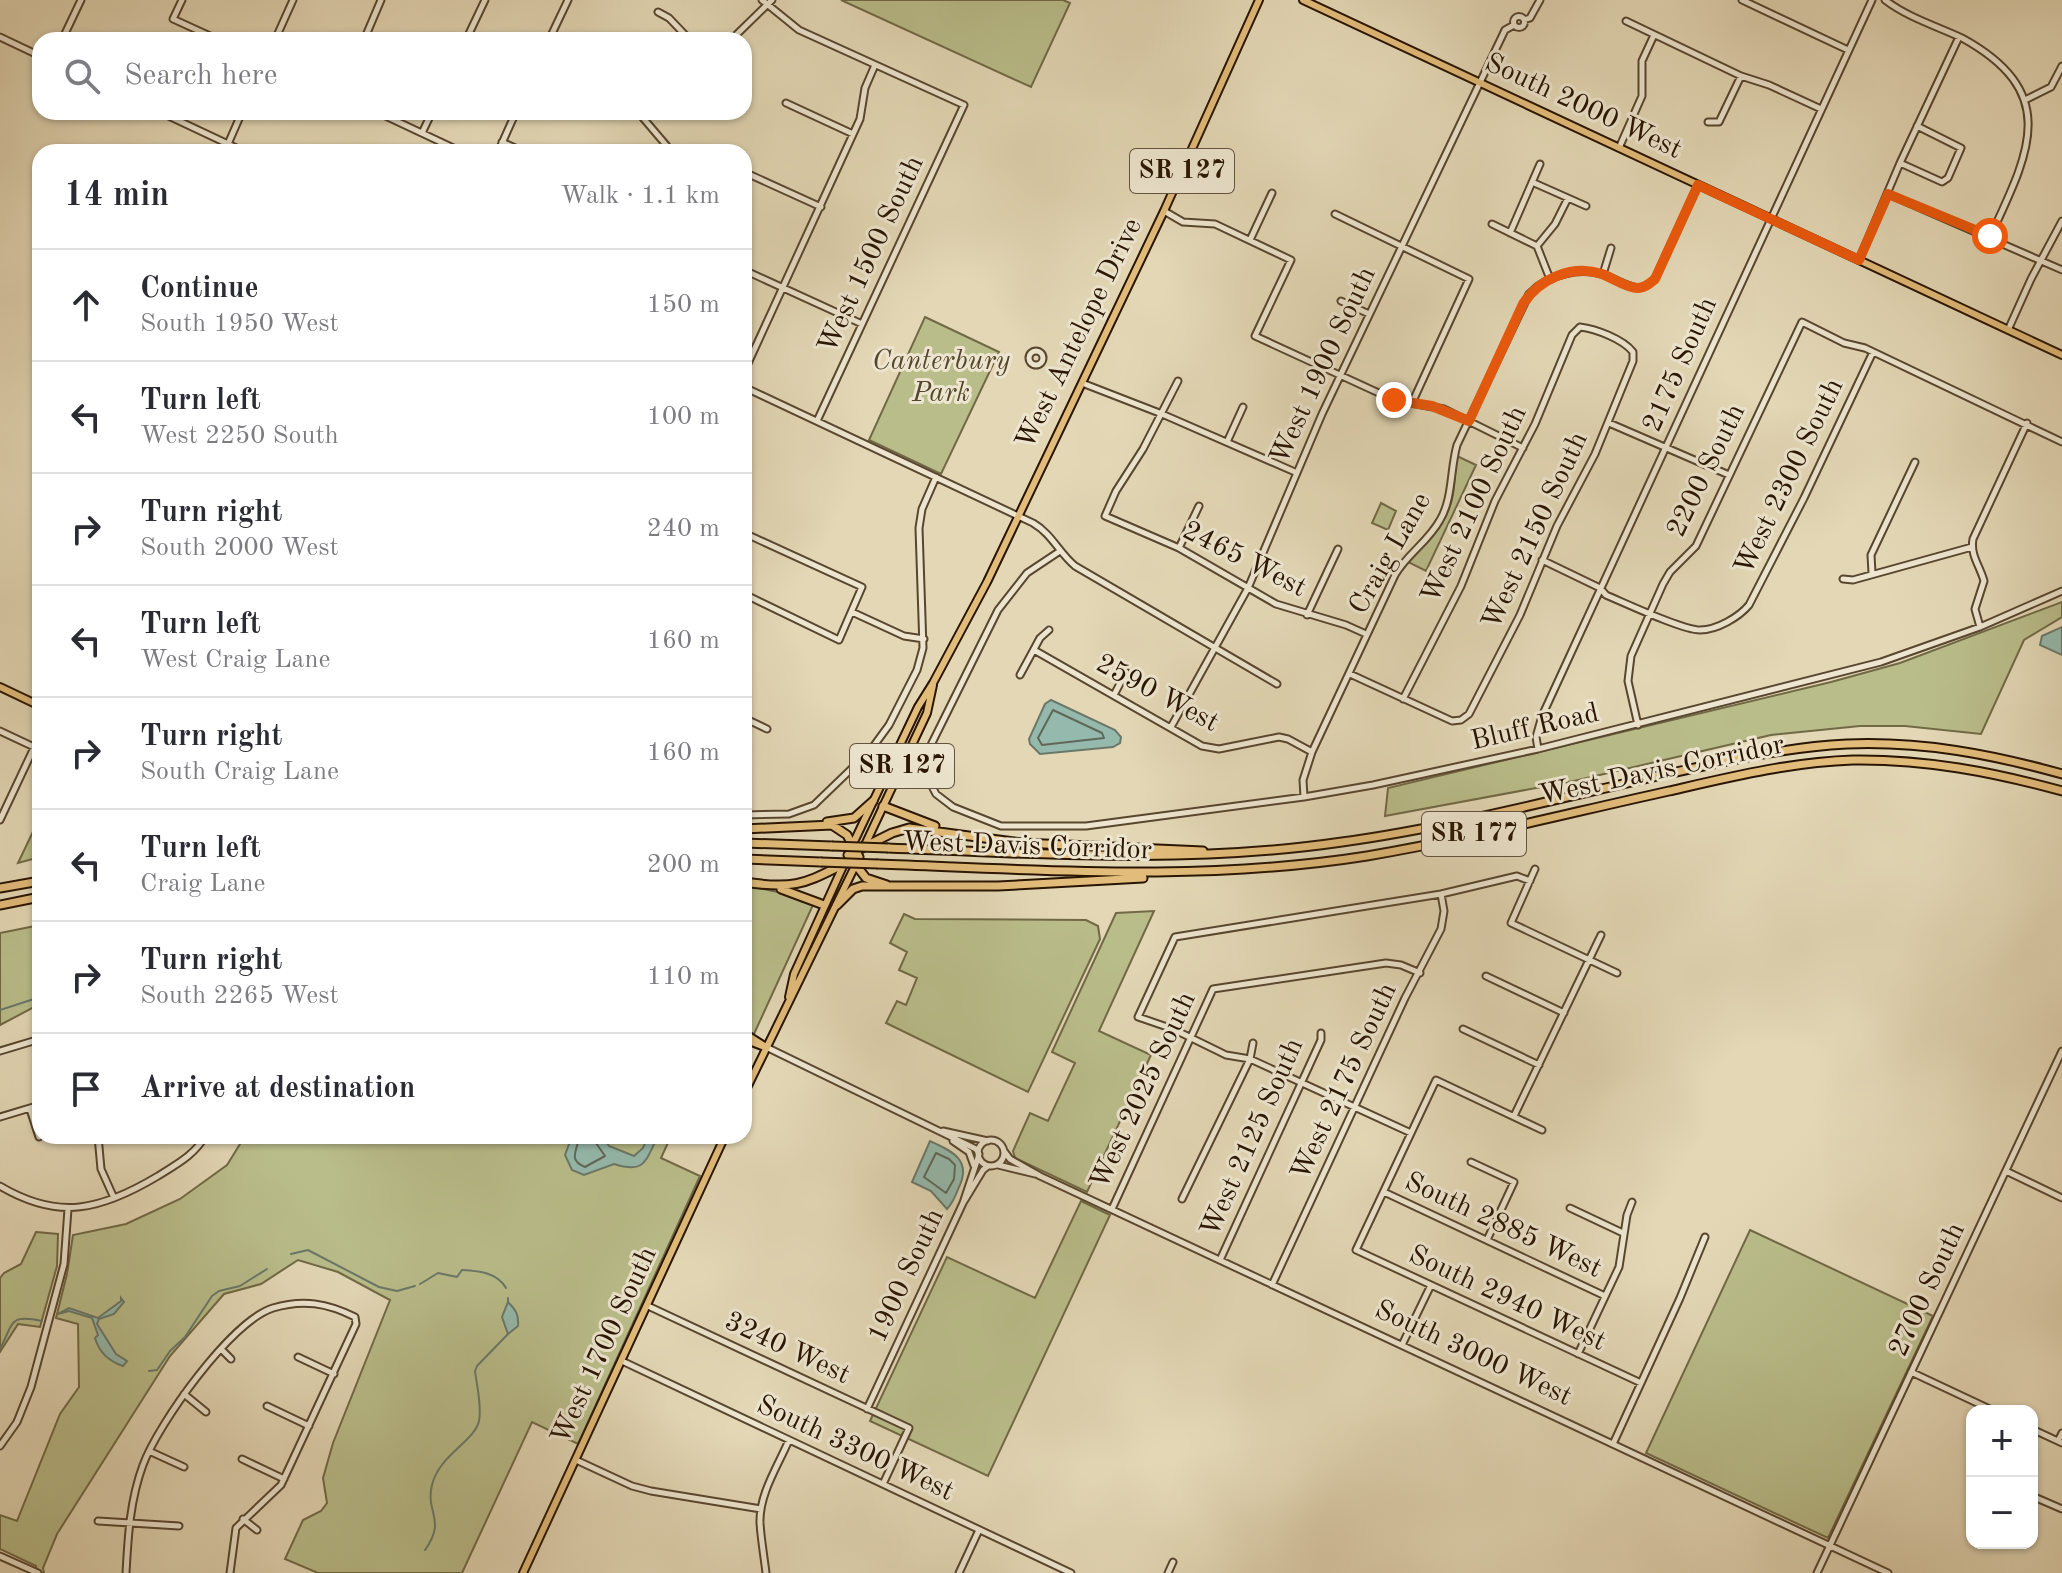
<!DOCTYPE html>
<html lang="en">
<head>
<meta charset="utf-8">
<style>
  body { margin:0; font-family:"Old Standard TT",serif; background:#f2f2f3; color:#2b2b33 }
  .controls { position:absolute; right:24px; bottom:24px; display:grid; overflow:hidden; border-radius:16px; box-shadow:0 2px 6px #0004 }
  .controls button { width:72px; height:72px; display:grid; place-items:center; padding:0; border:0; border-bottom:2px solid #e1e1e2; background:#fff; color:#2b2b33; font:40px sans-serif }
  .stop { position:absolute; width:24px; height:24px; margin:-18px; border:6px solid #ea580c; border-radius:50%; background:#fff }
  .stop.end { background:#ea580c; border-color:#fff; box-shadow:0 2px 8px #0008 }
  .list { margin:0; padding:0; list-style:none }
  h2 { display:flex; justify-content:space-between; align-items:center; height:104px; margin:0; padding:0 32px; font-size:34px }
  h2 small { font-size:26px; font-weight:400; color:#7c7c81 }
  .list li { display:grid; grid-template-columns:52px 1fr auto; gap:24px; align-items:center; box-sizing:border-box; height:112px; padding:0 32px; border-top:2px solid #e1e1e2 }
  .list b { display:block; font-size:30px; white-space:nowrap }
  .list p { margin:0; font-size:26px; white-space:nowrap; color:#7c7c81 }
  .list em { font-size:26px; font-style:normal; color:#7c7c81 }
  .icon { flex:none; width:44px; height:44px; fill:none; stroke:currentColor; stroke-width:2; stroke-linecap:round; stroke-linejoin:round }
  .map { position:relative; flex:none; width:2062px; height:1573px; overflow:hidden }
  .search { position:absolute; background:#fff; box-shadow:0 2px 6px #0004; left:32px; top:32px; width:720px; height:88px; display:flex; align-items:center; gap:20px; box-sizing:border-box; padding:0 28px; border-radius:24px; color:#7c7c81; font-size:30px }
  .panel { position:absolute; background:#fff; box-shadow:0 2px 6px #0004; left:32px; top:144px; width:720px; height:1000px; border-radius:24px }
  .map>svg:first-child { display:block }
</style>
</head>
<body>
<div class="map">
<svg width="2062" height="1573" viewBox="0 0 2062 1573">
  <rect width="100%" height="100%" fill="#e3d7b5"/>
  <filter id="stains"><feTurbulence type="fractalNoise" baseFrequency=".0025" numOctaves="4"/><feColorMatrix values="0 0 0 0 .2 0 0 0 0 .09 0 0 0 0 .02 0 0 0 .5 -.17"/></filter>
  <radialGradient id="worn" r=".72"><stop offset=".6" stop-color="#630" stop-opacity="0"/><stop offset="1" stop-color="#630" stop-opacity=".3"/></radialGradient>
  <path fill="#b9bd8a" stroke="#716946" stroke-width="2" d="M841 0H1063L1070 3 1031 87Z
    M925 317 999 352 941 474 869 440Z
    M1457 456 1476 465 1426 571 1408 562C1427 540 1448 525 1453 494 1455 481 1455 469 1457 456Z
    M1381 503 1396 511 1388 530 1372 523Z
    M2062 602V617L2024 640 1981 734 1905 726H1860L1771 735 1574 781 1385 816 1388 788 1831 682 1900 663Z
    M40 817V857L18 863Z
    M744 885 792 895 813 905 754 1034 744 1030Z
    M1154 911 1099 1031 1151 1055 1087 1192 1015 1158 1013 1151 1030 1113 1048 1121 1075 1063 1052 1052 1116 913Z
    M904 914 915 919 1086 920 1098 926 1100 939 1028 1092 886 1023 897 1001 906 1005 917 978 899 970 907 952 890 943Z
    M40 925V1004L0 1025V933Z
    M245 1136H671L661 1158 700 1176 578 1444 532 1422 462 1573H318L285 1559 303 1520 321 1511 327 1503 323 1478 333 1443 390 1300 338 1272 298 1260 261 1284 224 1294 170 1356 57 1534 43 1568 44 1573H37L36 1566 0 1549V1515L17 1521 60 1414 79 1387 78 1324 56 1318 67 1274 73 1235 126 1224 180 1199 227 1165Z
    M1081 1201 1110 1215 988 1476 870 1421 947 1257 1035 1298Z
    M1750 1230 1933 1316 1828 1538 1646 1453Z
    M36 1232 58 1234 57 1266 40 1327 18 1324 0 1352V1278L4 1273 21 1264Z"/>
  <path fill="#95baad" stroke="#6a7869" stroke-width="2" d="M2062 627V655L2040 645 2042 636Z
    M1051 700 1115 730 1121 737 1120 743 1113 747 1040 754 1030 744 1029 739 1045 704Z
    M572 1136H602L609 1146 634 1156 643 1148 648 1136H658C645 1161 646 1174 614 1164L584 1175 572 1170 565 1155Z
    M930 1141C952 1151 972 1160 959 1187 956 1195 953 1203 947 1209L931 1191 912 1182Z
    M121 1298 124 1302 114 1314 99 1319 97 1324 116 1354 127 1361 123 1366C108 1361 99 1352 95 1338L98 1335 92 1318 69 1311 58 1314 69 1308 98 1318 121 1301Z
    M508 1302C516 1310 519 1315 518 1326L508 1334 502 1317Z"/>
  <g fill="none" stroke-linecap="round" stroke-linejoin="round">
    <path stroke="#5f6858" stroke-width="2" d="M1053 710 1102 733 1104 738 1042 745 1038 738Z
      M579 1136C578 1150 567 1160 585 1167L605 1156 596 1143 595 1136
      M936 1153 949 1159 955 1165 954 1179 946 1193 924 1177Z"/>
    <path stroke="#6a7869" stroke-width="2" d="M0 1010 40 997
      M291 1254 308 1250 379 1287 397 1291 415 1286
      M420 1284 438 1273 457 1277 462 1270C478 1271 497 1272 506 1288
      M508 1298V1302
      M0 1349C14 1322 9 1314 42 1321
      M149 1371 157 1370 170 1351 185 1337 212 1296 219 1291 240 1286 267 1269
      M425 1550C447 1519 425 1513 432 1485 439 1455 474 1442 479 1421 482 1406 477 1387 475 1371L477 1366 508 1334"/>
    <g stroke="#58462f" stroke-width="9">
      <path id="minor" d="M182 0 173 19 219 40
        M762 0 799 30 964 105 817 421
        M1742 0 1848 50
        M1885 0C1907 17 1936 26 1962 38 2062 93 2029 153 1990 237
        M658 12 669 18 690 40
        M1513.5 22a5.5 5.5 0 1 1 11 0a5.5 5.5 0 1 1-11 0Z
        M1524 20 1530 18 1540 0
        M1626 21 1741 76 1769 85 1821 109
        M0 37 40 56
        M62 40 81 0
        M275 40 293 0
        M364 40 381 0
        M466 40 485 0
        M549 40 568 0
        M731 40 772 0
        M2027 99 2051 87 2062 66
        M786 103 853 134
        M160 112 245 152
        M377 112 462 152
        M638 112 672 152
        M1708 122H1719L1741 76
        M422 133 432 112
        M502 142 524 152
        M228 144 242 112
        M1619 148 1642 96V61L1654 35
        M498 152 516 112
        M1900 163 1942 182 1948 178 1961 148 1917 126
        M744 172 821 207
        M1532 182 1586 206
        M1888 194 2062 270
        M1164 211 1183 222 1215 224 1291 260 1255 336 1394 400 1444 409 1523 448
        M1335 214 1469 279 1412 403
        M1492 224 1537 246
        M1510 233 1540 164
        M1250 240 1272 193
        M1537 246 1555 224 1568 198
        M1537 246 1550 279
        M1859 260 1900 163 1959 37
        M744 270 862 324
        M1603 274 1611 248
        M1341 301 1369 314
        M2008 330 2031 279 2062 221
        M1029 358a7 7 0 1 1 14 0a7 7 0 1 1-14 0Z
        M744 372 860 119 865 88 875 65
        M1178 381 1143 449 1116 491 1105 516 1179 548 1276 604 1346 625 1366 634
        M1082 383 1162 414 1295 472
        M744 387 1033 523C1052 534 1059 553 1075 566L1277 684
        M1609 423 1729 475
        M1227 442 1243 407
        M744 533 862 587 839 640 744 594
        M1179 548 1199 506
        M1060 551 1027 573 998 610 927 753 926 775 936 794 953 807 1001 826H1086L1304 797 1373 785 1538 749 1881 662 1980 627 2062 591
        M1542 560 1600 588 1606 595C1625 603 1682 630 1700 630 1717 630 1739 617 1749 605L1804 498 1873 352
        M1872 573 1871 555 1915 462
        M1843 579 1853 580 1972 547
        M852 612 904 636 924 639
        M1307 615 1338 549
        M1980 627 1975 609 1984 581C1980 566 1970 555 1973 539L2027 423
        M1034 650 1202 746 1219 749 1279 737 1288 739 1312 752
        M1350 674 1452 721 1461 720 1469 714 1520 615 1557 526 1595 454 1633 361V352C1623 339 1596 329 1580 327L1572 335 1535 424 1495 501 1461 586 1403 699
        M1020 675 1040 638 1049 630
        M1114 695 1126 672
        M744 718 767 729
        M1638 725 1628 681 1631 656 1663 584 1670 572 1696 546 1802 322 1844 343 1865 348 2062 442
        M1171 727 1248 588 1322 414 1505 30 1514 25
        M0 731 34 747
        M1538 749 1536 737 1542 716 1872 0
        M1304 797 1303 780 1312 752 1395 575C1407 554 1428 542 1440 520 1453 498 1450 470 1457 445L1529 294C1548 274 1581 266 1607 276 1617 280 1628 287 1638 288 1645 288 1650 283 1655 279L1698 185
        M744 815 789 814 814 805 870 751 889 725 917 670 923 648 919 528 922 509 936 477
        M0 820 40 735
        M1535 869 1511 923 1617 973
        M1486 976 1564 1013
        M1463 1029 1539 1065
        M766 1047 976 1149 979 1154 977 1161 963 1203
        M0 1051 40 1039
        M30 1109 39 1137
        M1514 1116 1601 935
        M0 1117 40 1105
        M1542 1130 1436 1080 1356 1250 1641 1383
        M943 1131 988 1141
        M1411 1133 1250 1059 1226 1055 1173 1029 1138 1017 1175 937 1441 894 1517 876 1530 881
        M98 1136 101 1169 114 1198
        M978 1153a13 13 0 1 1 26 0a13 13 0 1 1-26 0Z
        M953 1141 969 1152 974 1166
        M1004 1151 1010 1159 1040 1176 1888 1573
        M1471 1162 1514 1182 1487 1240
        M998 1165 1035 1174
        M2006 1171 2062 1198
        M0 1186C59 1221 101 1210 158 1176 175 1165 195 1155 205 1136
        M1384 1192 1605 1296
        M1182 1199 1250 1059 1253 1043
        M1570 1208 1623 1233
        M1112 1209 1213 989 1386 963 1401 965 1420 973
        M1220 1260 1321 1040V1033
        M1272 1285 1405 998 1441 929 1444 911 1441 894
        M648 1306 909 1428 883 1484
        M1402 1345 1431 1285
        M222 1350 231 1359
        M1578 1354 1619 1267 1627 1215 1632 1202
        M298 1357 334 1374
        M622 1361 1071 1573
        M1911 1372 1994 1411
        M184 1394 206 1412
        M267 1406 309 1426
        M867 1409 963 1203 983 1170 988 1166
        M2032 1429 2062 1443
        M2058 1441 2062 1433
        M1613 1444 1680 1298 1705 1237
        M0 1446 17 1422 31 1387 64 1264 68 1209
        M149 1451 184 1467
        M242 1459 284 1479
        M576 1460 632 1486 651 1491 761 1509
        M2032 1496 2062 1509
        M243 1519 257 1530
        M98 1521 179 1526
        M0 1556 38 1573
        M126 1573C128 1536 130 1500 143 1465 158 1424 231 1321 273 1308 303 1299 327 1303 355 1317L356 1324 281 1485 236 1528 230 1573
        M766 1573C764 1556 761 1539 760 1523 759 1494 778 1466 789 1440
        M959 1573 979 1530
        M1168 1573 1173 1562
        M1817 1573 2062 1051"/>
    </g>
    <g stroke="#291502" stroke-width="10">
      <path id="major" d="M1303 0 2062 355
        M0 687 40 706
        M852 846 918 707 933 683 987 582 1164 211 1259 0
        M864 847 927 713 933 685
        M789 997 794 974 844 864
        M744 1033 766 1047
        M744 1039 762 1046
        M744 1094 856 864
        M523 1573 725 1136"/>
    </g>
    <g stroke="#291502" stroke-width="11">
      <path id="highway" d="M883 806 935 826
        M827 822 854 818 873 801
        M744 829 832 825 847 835 859 857C808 880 804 891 744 882
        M744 843 832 846
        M888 848C1040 854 1191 864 1342 842 1450 827 1556 799 1662 775 1723 762 1784 747 1847 744 1921 741 1991 754 2062 774
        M744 859 821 862
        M878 864C1043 870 1202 882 1367 856 1468 839 1569 813 1669 791 1730 777 1791 762 1853 760 1925 759 1993 772 2062 791
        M887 885 866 878 848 855 892 833 909 828 1022 843 1203 851
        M0 888 40 881
        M781 889 824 905
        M0 905 40 897
        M837 905 853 889 862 886H998L1143 878"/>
    </g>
    <use href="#minor" stroke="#ede5cf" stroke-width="5"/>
    <use href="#major" stroke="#e2bc7a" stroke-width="6"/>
    <use href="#highway" stroke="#e2bc7a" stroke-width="7"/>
    <g stroke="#291502" stroke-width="11" stroke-linecap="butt">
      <path id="highway-bridge" d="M832 846 888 848
        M821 862 878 864"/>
    </g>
    <use href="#highway-bridge" stroke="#e2bc7a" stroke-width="7"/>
  </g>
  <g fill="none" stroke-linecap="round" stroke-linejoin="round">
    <path stroke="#ea580c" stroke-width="10" d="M1394 400 1432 406 1469 421 1523 304C1539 279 1572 264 1602 274 1613 278 1626 288 1638 288 1645 288 1650 283 1655 279L1698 185 1859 260 1888 194 1990 236"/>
  </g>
  <g text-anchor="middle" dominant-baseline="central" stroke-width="6" stroke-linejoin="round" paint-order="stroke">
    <g fill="#ede5cf" stroke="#645340" stroke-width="2">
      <rect x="1130" y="149" width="104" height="44" rx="6"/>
      <rect x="850" y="744" width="104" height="44" rx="6"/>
      <rect x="1422" y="812" width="104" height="44" rx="6"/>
    </g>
    <g font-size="26" font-weight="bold" fill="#291502">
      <text x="1182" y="171">SR 127</text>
      <text x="902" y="766">SR 127</text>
      <text x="1474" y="834">SR 177</text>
    </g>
    <g font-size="28" fill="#291502" stroke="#ede5cf">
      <text transform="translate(1583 107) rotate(25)">South 2000 West</text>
      <text transform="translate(872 255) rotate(-65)">West 1500 South</text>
      <text transform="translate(1080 334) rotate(-64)">West Antelope Drive</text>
      <text transform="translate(1681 365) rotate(-66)">2175 South</text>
      <text transform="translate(1324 366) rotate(-65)">West 1900 South</text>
      <text transform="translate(1707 471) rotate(-64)">2200 South</text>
      <text transform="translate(1790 477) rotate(-64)">West 2300 South</text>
      <text transform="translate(1475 505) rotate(-65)">West 2100 South</text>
      <text transform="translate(1536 531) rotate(-65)">West 2150 South</text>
      <text transform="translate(1391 554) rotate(-60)">Craig Lane</text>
      <text transform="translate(1244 560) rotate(27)">2465 West</text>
      <text transform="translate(1157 694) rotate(28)">2590 West</text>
      <text transform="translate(1535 728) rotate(-13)">Bluff Road</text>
      <text transform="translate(1662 771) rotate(-12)">West Davis Corridor</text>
      <text transform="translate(1027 847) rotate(2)">West Davis Corridor</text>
      <text transform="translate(1345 1082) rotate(-65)">West 2175 South</text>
      <text transform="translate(1144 1091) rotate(-65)">West 2025 South</text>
      <text transform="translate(1253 1138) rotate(-66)">West 2125 South</text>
      <text transform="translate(1503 1226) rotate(25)">South 2885 West</text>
      <text transform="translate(907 1276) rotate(-65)">1900 South</text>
      <text transform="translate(1928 1290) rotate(-65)">2700 South</text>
      <text transform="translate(1507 1299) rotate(25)">South 2940 West</text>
      <text transform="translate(605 1346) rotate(-65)">West 1700 South</text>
      <text transform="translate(787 1349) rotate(25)">3240 West</text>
      <text transform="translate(1473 1354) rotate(25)">South 3000 West</text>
      <text transform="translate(855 1449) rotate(25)">South 3300 West</text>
    </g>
    <g font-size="28" font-style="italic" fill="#54472b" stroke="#ede5cf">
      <text x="941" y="362">Canterbury<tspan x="941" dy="32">Park</tspan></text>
    </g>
  </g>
  <rect width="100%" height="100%" filter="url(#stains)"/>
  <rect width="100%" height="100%" fill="url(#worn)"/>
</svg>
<div class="controls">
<button>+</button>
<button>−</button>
</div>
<div class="stop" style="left:1990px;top:236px"></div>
<div class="stop end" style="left:1394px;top:400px"></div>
<div class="search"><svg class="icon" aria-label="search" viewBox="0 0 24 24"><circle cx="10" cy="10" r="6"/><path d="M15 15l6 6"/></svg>Search here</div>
<section class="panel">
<h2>14 min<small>Walk · 1.1 km</small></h2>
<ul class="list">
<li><svg class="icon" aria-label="ahead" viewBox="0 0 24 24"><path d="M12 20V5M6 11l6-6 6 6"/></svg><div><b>Continue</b><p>South 1950 West</p></div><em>150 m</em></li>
<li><svg class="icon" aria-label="left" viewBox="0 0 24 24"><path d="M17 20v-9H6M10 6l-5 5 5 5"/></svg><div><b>Turn left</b><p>West 2250 South</p></div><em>100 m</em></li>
<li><svg class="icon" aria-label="right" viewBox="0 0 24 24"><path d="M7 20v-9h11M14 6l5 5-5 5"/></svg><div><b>Turn right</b><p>South 2000 West</p></div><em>240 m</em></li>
<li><svg class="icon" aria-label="left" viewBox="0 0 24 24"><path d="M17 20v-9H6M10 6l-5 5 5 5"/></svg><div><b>Turn left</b><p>West Craig Lane</p></div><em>160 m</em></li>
<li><svg class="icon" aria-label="right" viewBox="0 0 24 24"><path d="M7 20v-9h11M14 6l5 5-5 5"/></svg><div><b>Turn right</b><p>South Craig Lane</p></div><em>160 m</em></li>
<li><svg class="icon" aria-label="left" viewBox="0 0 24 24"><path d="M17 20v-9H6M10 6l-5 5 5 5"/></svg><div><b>Turn left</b><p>Craig Lane</p></div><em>200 m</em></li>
<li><svg class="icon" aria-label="right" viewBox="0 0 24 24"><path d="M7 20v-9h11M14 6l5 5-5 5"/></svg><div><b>Turn right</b><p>South 2265 West</p></div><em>110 m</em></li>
<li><svg class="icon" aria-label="arrive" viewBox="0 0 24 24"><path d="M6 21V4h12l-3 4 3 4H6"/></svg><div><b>Arrive at destination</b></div></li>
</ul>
</section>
</div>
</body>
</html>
